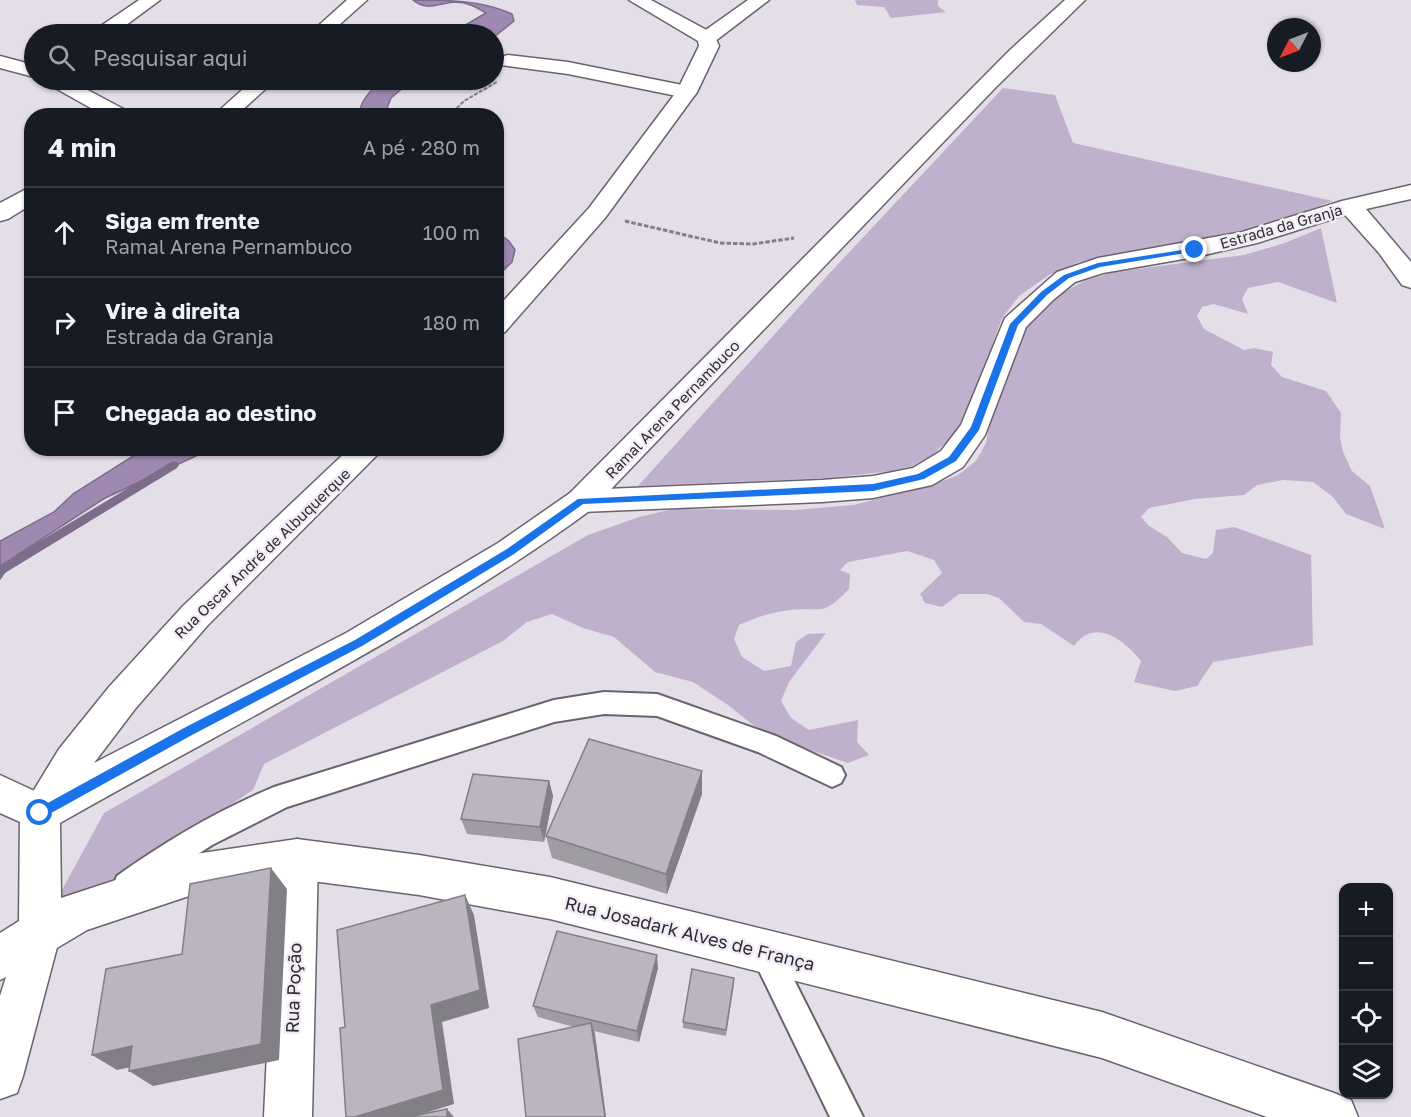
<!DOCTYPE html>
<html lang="pt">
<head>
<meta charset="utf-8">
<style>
  body { margin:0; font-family:"Golos Text",sans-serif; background:#242831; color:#f1f3f6 }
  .controls { position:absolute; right:18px; bottom:18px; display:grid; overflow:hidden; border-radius:12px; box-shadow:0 2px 4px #0004 }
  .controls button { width:54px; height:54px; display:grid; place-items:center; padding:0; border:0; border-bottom:2px solid #363941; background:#171b24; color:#f1f3f6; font:30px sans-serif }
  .compass { position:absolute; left:1267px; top:18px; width:54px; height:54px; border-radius:50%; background:#171b24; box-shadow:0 2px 4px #0004; rotate:228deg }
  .stop { position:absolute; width:18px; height:18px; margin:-14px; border:4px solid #1a73e8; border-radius:50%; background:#fff }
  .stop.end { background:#1a73e8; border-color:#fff; box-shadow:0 2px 6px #0008 }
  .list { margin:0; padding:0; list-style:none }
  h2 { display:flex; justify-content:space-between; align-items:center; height:78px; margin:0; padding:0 24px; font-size:26px }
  h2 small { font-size:20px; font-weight:400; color:#9ea1a6 }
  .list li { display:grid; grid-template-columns:39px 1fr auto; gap:18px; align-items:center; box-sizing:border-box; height:90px; padding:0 24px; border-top:2px solid #363941 }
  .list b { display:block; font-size:22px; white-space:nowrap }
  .list p { margin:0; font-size:20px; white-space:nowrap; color:#9ea1a6 }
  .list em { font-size:20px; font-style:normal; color:#9ea1a6 }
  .icon { flex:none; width:33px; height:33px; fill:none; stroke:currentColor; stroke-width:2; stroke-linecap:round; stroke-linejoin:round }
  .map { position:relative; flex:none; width:1411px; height:1117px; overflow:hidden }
  .search { position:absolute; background:#171b24; box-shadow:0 2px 4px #0004; left:24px; top:24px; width:480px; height:66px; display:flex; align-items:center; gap:15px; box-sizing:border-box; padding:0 21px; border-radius:33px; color:#9ea1a6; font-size:22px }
  .panel { position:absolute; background:#171b24; box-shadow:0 2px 4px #0004; left:24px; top:108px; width:480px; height:348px; border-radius:24px }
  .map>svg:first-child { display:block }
</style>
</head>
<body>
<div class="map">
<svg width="1411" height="1117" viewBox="0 0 1411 1117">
  <rect width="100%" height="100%" fill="#e4dee9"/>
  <path fill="#bfb1cb" d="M855 0H938V6L946 12 891 18 884 7 857 5Z
    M1003 88 1055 95 1073 143 1333 201 1264 226 1079 262 1049 275 1019 296 1002 318 964 424 934 454 912 466 892 471 829 478 638 486 826 277Z
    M1321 228 1337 303 1278 282 1248 288 1242 299 1248 314 1214 304 1202 307 1197 316 1204 329 1244 350 1254 348 1273 352 1271 365 1282 377 1326 391 1341 413 1340 437 1343 452 1352 471 1370 486 1385 529 1346 514 1333 497 1313 482 1283 480 1257 485 1244 495 1195 499 1149 508 1141 517 1149 526 1167 537 1182 553 1206 559 1213 553 1216 530 1234 527 1311 555 1313 645 1213 662 1197 686 1175 691 1134 682 1141 661C1124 640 1095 617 1074 646L1041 624 1024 622 999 598 987 594H959L942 607 925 603 920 594 942 573 934 560 907 551 848 562 840 570 850 574 849 589C822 617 823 607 790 610 773 612 753 618 739 625L734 639 742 657 764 671 791 666 796 642 808 634 826 633 789 682 781 701 791 718 809 730 858 720 857 742 869 755 848 763 766 735 728 705 693 682 655 672 614 637 583 628 552 614 527 622 503 641 264 764 253 790 130 871 51 910 104 813 588 535 639 517 673 509 794 510 853 505 930 486 958 475 976 461 986 443 992 413 1022 328 1054 298 1084 281 1114 272 1244 255 1285 243Z"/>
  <path fill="#9f89b0" stroke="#7d6d8a" stroke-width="1.5" d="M413 0C446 0 482 0 512 14L514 21 494 37V34H450L486 13C476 7 467 2 455 2 438 3 427 12 413 0Z
    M381 80H412L391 98 387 108 391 115H360C358 102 373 89 381 80Z
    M497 232 509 241 515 250 512 262 497 276Z
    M144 449H211L105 498 17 555 0 579V541L54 512 73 494Z"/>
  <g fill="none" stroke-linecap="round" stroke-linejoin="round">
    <path fill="#7d6d8a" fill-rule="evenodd" d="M173 461 177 462 179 465 177 468 0 576V565Z"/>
    <g stroke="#69636d" stroke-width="4">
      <path id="lane" d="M604 692 657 694 776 736 841 767 845 775 841 783 832 787 758 752 657 716 604 714 554 722 287 807 212 845 127 900 117 896 113 886 117 876C166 841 217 811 274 787L554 700Z
        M765 937 775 942 863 1117H830L750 952 755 942Z"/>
    </g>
    <g stroke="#69636d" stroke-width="3">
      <path id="street" d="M139 0H160L114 34H93L95 30Z
        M347 0H367L329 34H309Z
        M748 0H769L714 42H700L697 38 700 34Z
        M508 55 568 62 687 86 694 88 697 92 694 96 687 98 568 74 501 65 498 61 501 57Z
        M0 56 34 65V77L0 68Z
        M45 80H69L129 112 132 116H105L48 84Z
        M253 80H275L236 116H213Z
        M1411 185V199L1366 209 1411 262V288L1402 285 1379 253 1345 215 1257 243 1195 257 1103 273 1075 282 1053 300 1026 327 985 435 963 467 932 485 873 498 822 502 581 512 570 509 565 501 570 493 581 490 822 480 873 476 913 468 941 451 961 425 1005 318 1057 272 1098 258 1242 232 1342 201Z
        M32 186V204L8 219 0 221V203Z
        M0 775 54 800 60 813 54 826 40 831 0 813Z
        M297 839 312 845 318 859 312 1117H264L276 859 282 845Z
        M40 911 55 917 61 932 23 1076 17 1093 0 1099V996L25 917Z"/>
    </g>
    <g stroke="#69636d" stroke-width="3">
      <path id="secondary" d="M629 0H651L714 34 719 46 697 92 605 218 505 332 496 334V309L589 208 677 91 699 46 698 41Z
        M1065 0H1085L996 87 592 509C426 631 239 721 60 823L61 898 195 854 297 839 419 855 550 877 1102 1012 1334 1093 1351 1100 1358 1117H1267L1102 1058 550 919 419 895 297 879 195 894 87 930 15 973 0 980V933L19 921 20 813 59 749 109 687 183 606 350 448H384L207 626 135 709 94 763 346 633 498 543 570 493 1010 50Z"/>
    </g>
    <path stroke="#837f86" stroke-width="2" stroke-dasharray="4 1.5" stroke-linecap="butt" d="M449 116 464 101 497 82"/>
    <path stroke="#837f86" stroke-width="3" stroke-dasharray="4.5 2" stroke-linecap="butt" d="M625 221 720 243 753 244 794 238
      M496 265 507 269"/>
    <use href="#lane" fill="#fff" fill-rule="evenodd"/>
    <use href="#street" fill="#fff" fill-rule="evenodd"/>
    <use href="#secondary" fill="#fff" fill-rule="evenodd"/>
  </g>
  <path fill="#a09ca4" d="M702 771V794L667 894 552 858 546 836Z
    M549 781 553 796 544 842 467 834 461 819Z
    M658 968 639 1042 594 1031 606 1117H526L574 1027 538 1017 533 1006Z
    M734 985 726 1036 683 1028V1022Z"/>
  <path fill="#827f86" d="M702 771V794L667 894 666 874Z
    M549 781 553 796 544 842 540 827Z
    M271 868 287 889 279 1060 153 1086 129 1071Z
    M465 895 474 915 489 1008 442 1022 454 1104 412 1117H355L431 1005Z
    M657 955 658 968 639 1042 637 1031Z
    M591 1023 595 1034 606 1117H605Z
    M132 1046 155 1062 117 1070 92 1055Z
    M447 1109 454 1117H447Z"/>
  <path fill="#bab5bf" stroke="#827f86" stroke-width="1.5" d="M589 739 702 771 666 874 546 836Z
    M473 774 549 781 540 827 461 819Z
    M271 868 261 1044 129 1071 132 1046 92 1055 106 969 182 954 190 884Z
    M465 895 480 990 431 1005 443 1090 355 1117H346L340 1028 345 1027 337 930Z
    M557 931 657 955 637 1031 533 1006Z
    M692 969 734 978 726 1030 683 1022Z
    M591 1023 605 1117H526L518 1039Z
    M447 1109V1117H408Z"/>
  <path fill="#1a73e8" d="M1195 248 1198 251 1100 267 1069 278 1047 295 1018 325 979 430 956 461 924 479 873 491 583 504 514 554 362 646 192 735 44 817H35V810L184 728 355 640 507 549 578 499 873 484 918 474 949 457 971 427 1010 324 1041 292 1064 275 1098 263Z"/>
  <g text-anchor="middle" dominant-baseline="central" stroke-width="5" stroke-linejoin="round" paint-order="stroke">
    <g font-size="15" fill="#2e2c30" stroke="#f2ecf7">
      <text transform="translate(1281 226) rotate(-16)">Estrada da Granja</text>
      <text transform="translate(672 409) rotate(-46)">Ramal Arena Pernambuco</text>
      <text transform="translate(262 553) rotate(-44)">Rua Oscar André de Albuquerque</text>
    </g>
    <g font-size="18" fill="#2e2c30" stroke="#f2ecf7">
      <text transform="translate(690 933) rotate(14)">Rua Josadark Alves de França</text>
      <text transform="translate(293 988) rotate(-88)">Rua Poção</text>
    </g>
  </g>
</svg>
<div class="controls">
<button>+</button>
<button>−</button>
<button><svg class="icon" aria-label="locate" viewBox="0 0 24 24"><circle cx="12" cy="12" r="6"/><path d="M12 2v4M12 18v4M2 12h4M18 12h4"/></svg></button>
<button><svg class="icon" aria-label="layers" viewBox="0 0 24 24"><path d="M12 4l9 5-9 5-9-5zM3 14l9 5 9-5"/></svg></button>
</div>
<svg class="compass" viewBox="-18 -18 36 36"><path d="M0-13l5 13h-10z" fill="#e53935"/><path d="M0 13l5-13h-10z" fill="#9ea1a6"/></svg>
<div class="stop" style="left:40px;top:813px"></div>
<div class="stop end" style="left:1195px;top:250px"></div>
<div class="search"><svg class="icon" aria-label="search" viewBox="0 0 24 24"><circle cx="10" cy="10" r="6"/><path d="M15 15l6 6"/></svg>Pesquisar aqui</div>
<section class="panel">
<h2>4 min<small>A pé · 280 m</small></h2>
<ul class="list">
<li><svg class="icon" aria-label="ahead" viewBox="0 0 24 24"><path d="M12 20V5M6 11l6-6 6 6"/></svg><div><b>Siga em frente</b><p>Ramal Arena Pernambuco</p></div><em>100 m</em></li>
<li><svg class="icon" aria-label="right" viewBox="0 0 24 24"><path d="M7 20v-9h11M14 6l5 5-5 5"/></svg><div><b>Vire à direita</b><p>Estrada da Granja</p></div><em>180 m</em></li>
<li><svg class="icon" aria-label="arrive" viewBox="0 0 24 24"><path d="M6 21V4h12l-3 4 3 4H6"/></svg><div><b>Chegada ao destino</b></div></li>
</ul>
</section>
</div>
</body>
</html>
